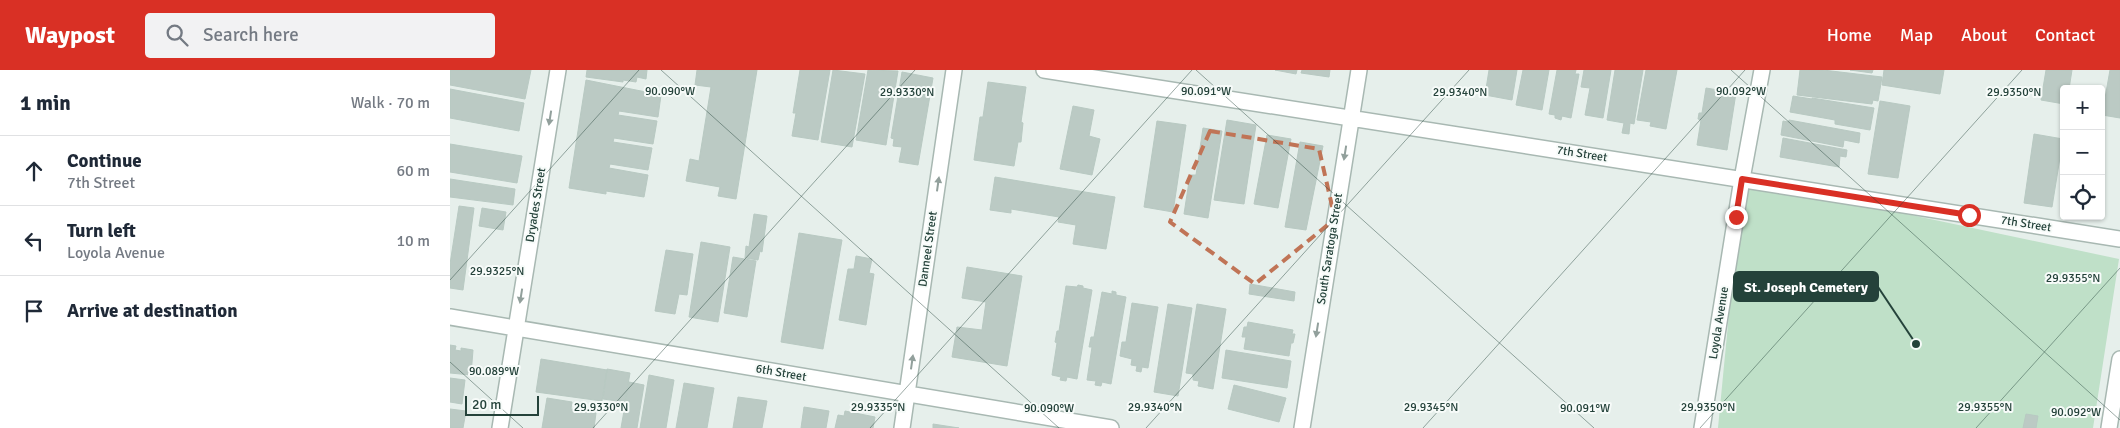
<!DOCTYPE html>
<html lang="en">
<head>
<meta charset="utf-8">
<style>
  body { margin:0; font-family:Signika,sans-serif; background:#f2f2f3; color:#1f2937 }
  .controls { position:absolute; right:15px; top:15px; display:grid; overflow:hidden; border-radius:5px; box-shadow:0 1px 4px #0004 }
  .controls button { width:45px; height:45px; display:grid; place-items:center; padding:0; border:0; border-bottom:1px solid #e0e1e3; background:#fff; color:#1f2937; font:25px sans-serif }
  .scale { position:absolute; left:15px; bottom:12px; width:74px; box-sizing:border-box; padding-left:5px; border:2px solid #24423a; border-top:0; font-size:14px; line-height:18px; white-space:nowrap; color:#24423a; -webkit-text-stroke:4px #f7fbf9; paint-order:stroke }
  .stop { position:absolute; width:15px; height:15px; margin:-11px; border:4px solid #d93025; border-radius:50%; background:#fff }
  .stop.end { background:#d93025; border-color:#fff; box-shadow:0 1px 5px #0008 }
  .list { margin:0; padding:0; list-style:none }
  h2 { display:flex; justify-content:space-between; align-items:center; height:65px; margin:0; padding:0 20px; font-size:21px }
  h2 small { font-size:16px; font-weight:400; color:#747a83 }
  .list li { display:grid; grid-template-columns:32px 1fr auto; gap:15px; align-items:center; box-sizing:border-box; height:70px; padding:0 20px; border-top:1px solid #e0e1e3 }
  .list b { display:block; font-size:19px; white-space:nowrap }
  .list p { margin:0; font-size:16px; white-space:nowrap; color:#747a83 }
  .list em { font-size:16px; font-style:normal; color:#747a83 }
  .icon { flex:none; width:28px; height:28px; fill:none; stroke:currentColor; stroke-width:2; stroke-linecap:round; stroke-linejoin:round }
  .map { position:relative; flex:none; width:1670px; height:358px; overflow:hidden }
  header { display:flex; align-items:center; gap:30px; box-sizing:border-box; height:70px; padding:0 25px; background:#d93025; color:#fff }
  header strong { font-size:24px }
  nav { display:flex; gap:28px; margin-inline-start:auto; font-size:18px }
  .search { width:350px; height:45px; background:#f2f2f3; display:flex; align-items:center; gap:12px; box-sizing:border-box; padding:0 18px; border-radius:5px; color:#747a83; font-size:19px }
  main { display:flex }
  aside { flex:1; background:#fff }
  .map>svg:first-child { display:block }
</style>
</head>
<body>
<header>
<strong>Waypost</strong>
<div class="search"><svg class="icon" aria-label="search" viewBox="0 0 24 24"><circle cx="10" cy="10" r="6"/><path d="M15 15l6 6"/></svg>Search here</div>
<nav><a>Home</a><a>Map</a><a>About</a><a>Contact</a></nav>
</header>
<main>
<aside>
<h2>1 min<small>Walk · 70 m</small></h2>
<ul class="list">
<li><svg class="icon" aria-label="ahead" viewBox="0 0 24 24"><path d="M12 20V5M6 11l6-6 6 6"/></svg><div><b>Continue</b><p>7th Street</p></div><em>60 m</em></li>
<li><svg class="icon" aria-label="left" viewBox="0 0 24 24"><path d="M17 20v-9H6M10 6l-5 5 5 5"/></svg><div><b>Turn left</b><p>Loyola Avenue</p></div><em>10 m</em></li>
<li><svg class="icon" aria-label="arrive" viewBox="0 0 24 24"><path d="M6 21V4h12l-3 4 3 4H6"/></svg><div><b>Arrive at destination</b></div></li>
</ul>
</aside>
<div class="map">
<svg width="1670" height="358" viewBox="0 0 1670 358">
  <rect width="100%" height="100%" fill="#e6efeb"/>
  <path fill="#bfe0c8" d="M1292 109 1669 189 1643 358H1268Z"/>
  <path fill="#bbcac4" stroke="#b8c9c2" d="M0 0H81L75 29 0 15Z
    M137 0H197L196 9 187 7 186 12 173 10V12L136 7Z
    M247 0H307L286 129 268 126 270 117 236 111 240 89 249 91 261 17 245 15Z
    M350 0H380L368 70 342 66 346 43H343Z
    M383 0 415 4 402 77 371 72Z
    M418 0 448 1 436 75 406 70Z
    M825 0H847L846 4Z
    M852 0H880L879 7 851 3Z
    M1039 0H1067L1062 30 1035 25Z
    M1073 0H1099L1092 40 1066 35Z
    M1107 0H1126L1125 4H1129L1121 48 1112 46 1111 50 1105 48V45L1099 44Z
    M1134 0H1161L1153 48 1135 45 1140 18 1131 17Z
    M1165 0H1193L1184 54 1180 53 1179 64 1172 63 1174 53 1157 50Z
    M1196 0H1227L1216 59 1200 56 1201 52 1187 50Z
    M1350 0H1373L1432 7 1428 31 1423 30 1422 34 1347 25Z
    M1400 0H1423L1422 3Z
    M1434 0H1494L1490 24 1432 15Z
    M1596 0H1622L1619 19H1614V34L1591 30Z
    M1660 0H1670V48L1652 45Z
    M452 2 483 8 468 95 449 92 452 77 443 76 444 69 441 68Z
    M136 10 211 25 208 47 169 41 168 45 207 51 203 74 164 68 163 72 202 78 198 100 160 94 159 98 198 105 194 127 156 121V124L119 118Z
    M538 12 576 17 571 52 573 53 571 72H568L564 96 524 90 530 47H533Z
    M1256 18 1286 23 1277 80 1247 75 1251 50 1248 49 1249 43H1252Z
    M0 19 74 33 69 61 0 48Z
    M1343 26 1362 29V28L1424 38 1420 60 1385 54V50L1340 42Z
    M1430 31 1460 36 1448 108 1418 104Z
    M623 36 644 40 639 66 650 69 642 105 610 99Z
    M777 50 806 55 794 134 764 130Z
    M1339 50 1410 63 1409 73 1394 70 1393 77 1331 65 1333 51 1338 52Z
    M707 51 736 55 723 142 694 137Z
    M753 58 772 61 758 148 734 144 740 105H746Z
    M1584 64 1613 69 1602 137 1574 133Z
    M817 65 841 69 828 138 804 134Z
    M1333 68 1397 80 1396 87 1390 86 1389 97 1330 87Z
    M850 72 873 76 856 160 835 157Z
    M0 74 72 86 67 113 0 102Z
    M545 107 665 127 656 179 623 174 626 155 608 152 609 147 561 139V143L540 140Z
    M0 109 65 119 63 135 0 127Z
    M9 136 24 138 13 220 0 218V194Z
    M32 138 56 142 53 160 29 156Z
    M304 144 317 146 312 182 310 181 308 190 295 188 296 176 299 177Z
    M349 163 392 170 373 279 331 272Z
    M251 172 280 177 268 252 239 247Z
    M216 180 243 184 237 225 229 224 225 244 205 241Z
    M406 186 422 189 419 203 424 204 416 255 389 250 398 199H404Z
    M283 187 306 191 297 247 274 243Z
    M517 197 572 206 557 296 502 287 507 257 532 260 536 232 512 228Z
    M800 214 845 222 844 231 799 224Z
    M628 215 633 216V218L642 220 627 309 617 307 616 311 610 310 611 307 602 305 607 273 605 272 607 261H609L616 216 627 217Z
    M662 221 666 222V225L676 227 661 314 652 312 651 316 645 315 646 311 637 310 642 277H639L641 267H644L652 222 662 224Z
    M682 233 708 237 698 298 692 297 691 302 686 301 687 296 681 295 682 289 670 286 672 272H676Z
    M718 234 742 238 728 326 704 322Z
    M747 234 776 239 763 319 748 316 749 311 743 310V304L736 303Z
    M798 252 843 260 842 264H845L843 273H841L839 286 794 279 796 267H792L794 257H797Z
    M0 275 6 276 5 280 11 281V278L23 280 21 305 0 303Z
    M776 280 841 291 837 318 772 308Z
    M91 289 157 300 152 331 86 322Z
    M157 299 180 303 175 332 153 329Z
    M199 305 224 310 216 358H190Z
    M0 308 15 310 12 334 0 332Z
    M179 312 194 315 187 358H171Z
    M234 313 264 318 257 358H226Z
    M784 315 836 328 829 352 778 339Z
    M288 327 317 331 312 358H283Z
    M97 328 122 332 121 339 146 343 144 358H92Z
    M354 337 379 341 376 358H351Z
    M0 339 16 341 13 358H0Z
    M395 341 425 347 423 358H385L388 345 394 346Z
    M1576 344 1588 346 1586 358H1573Z
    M483 354 509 358H483Z"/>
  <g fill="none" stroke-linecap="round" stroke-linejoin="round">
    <g stroke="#a8b8b2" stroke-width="18">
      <path id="minor" d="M594 0 1670 169
        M0 247 661 358
        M50 358 108 0
        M452 358 504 0
        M852 358 909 0
        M1252 358 1292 109 1312 0
        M1659 358 1670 289"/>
    </g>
    <use href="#minor" stroke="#fff" stroke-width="15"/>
  </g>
  <defs><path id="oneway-solid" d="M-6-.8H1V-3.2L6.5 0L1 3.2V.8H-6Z" transform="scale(1.25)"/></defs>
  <g fill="#92a09c">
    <use href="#oneway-solid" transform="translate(100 48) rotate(99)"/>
    <use href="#oneway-solid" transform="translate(895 83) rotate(99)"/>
    <use href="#oneway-solid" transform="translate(488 114) rotate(-82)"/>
    <use href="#oneway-solid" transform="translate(71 226) rotate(99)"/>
    <use href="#oneway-solid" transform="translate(867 260) rotate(99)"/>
    <use href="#oneway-solid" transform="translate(462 292) rotate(-82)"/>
  </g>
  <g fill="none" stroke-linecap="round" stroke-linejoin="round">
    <path stroke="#d93025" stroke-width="6" d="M1286 147 1292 109 1519 145"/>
  </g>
  <path fill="none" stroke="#c07456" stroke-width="4" stroke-dasharray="10 6" stroke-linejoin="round" d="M760 61 869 79 885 149 805 214 720 152Z"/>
  <path fill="none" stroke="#24423a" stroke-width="1" stroke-opacity="0.45" d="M211 0 609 358M746 0 1144 358M1281 0 1670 350M0 210 189 0M0 292 73 358M143 358 465 0M420 358 742 0M696 358 1019 0M973 358 1295 0M1250 358 1572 0M1526 358 1670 198"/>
  <g text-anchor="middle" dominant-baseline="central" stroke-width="4" stroke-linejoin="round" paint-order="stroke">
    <g font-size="12" fill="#24423a" stroke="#f7fbf9">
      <text transform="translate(1132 84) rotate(9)">7th Street</text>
      <text transform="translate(86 135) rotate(-81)">Dryades Street</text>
      <text transform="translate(1576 154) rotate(9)">7th Street</text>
      <text transform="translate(478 179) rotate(-82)">Danneel Street</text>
      <text transform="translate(880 179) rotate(-81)">South Saratoga Street</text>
      <text transform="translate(1269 253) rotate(-81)">Loyola Avenue</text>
      <text transform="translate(331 303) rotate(10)">6th Street</text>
    </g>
  </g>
  <g font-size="12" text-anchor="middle" fill="#24423a" stroke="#f7fbf9" stroke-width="4" stroke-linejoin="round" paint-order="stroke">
    <text x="220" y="25">90.090°W</text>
    <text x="756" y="25">90.091°W</text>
    <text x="1291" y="25">90.092°W</text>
    <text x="457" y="26">29.9330°N</text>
    <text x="1010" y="26">29.9340°N</text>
    <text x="1564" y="26">29.9350°N</text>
    <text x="47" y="205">29.9325°N</text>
    <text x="1623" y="212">29.9355°N</text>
    <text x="44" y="305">90.089°W</text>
    <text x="151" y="341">29.9330°N</text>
    <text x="428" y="341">29.9335°N</text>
    <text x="705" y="341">29.9340°N</text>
    <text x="981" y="341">29.9345°N</text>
    <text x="1258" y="341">29.9350°N</text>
    <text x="1535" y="341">29.9355°N</text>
    <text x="599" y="342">90.090°W</text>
    <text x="1135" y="342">90.091°W</text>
    <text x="1626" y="346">90.092°W</text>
  </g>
  <path fill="none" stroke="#24423a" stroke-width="2" d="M1466 274L1428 217"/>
  <circle fill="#24423a" stroke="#f7fbf9" stroke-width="2" cx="1466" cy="274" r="5"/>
  <rect fill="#24423a" stroke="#24423a" stroke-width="2" x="1284" y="202" width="144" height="29" rx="5"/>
  <g font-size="14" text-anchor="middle" font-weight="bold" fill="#fff">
    <text x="1356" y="222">St. Joseph Cemetery</text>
  </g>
</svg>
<div class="controls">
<button>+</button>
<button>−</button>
<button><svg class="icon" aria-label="locate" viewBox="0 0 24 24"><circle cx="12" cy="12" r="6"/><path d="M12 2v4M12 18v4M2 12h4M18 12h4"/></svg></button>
</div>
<div class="scale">20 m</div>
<div class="stop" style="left:1519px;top:145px"></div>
<div class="stop end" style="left:1286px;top:147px"></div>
</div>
</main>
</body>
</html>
